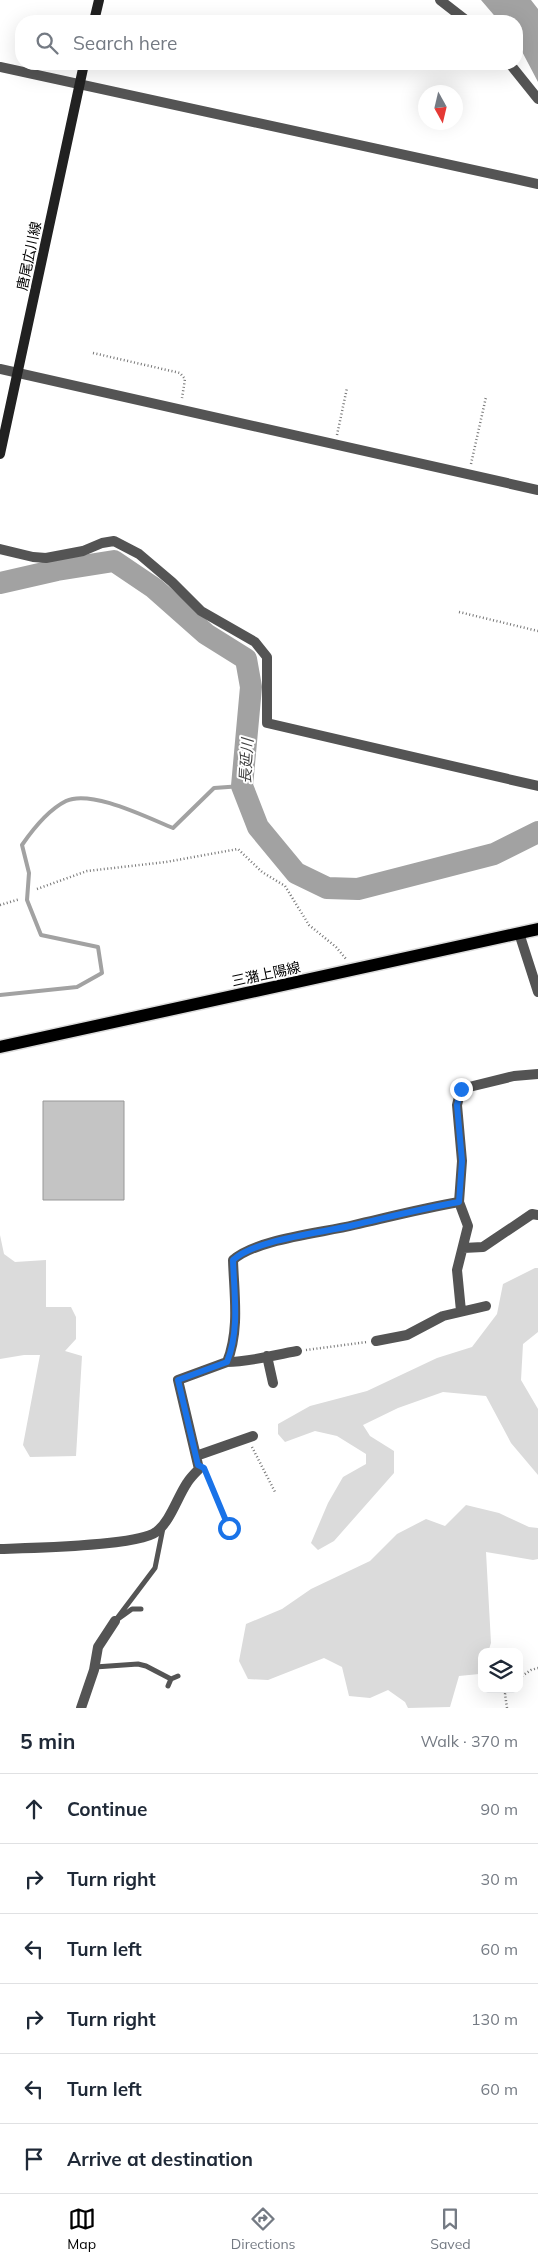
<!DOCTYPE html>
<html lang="en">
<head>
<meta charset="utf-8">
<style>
  body { margin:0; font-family:Mulish,"Noto Sans JP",sans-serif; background:#f6f6f7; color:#1f2937 }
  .controls { position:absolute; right:15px; bottom:15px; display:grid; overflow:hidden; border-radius:10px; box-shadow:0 5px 20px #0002 }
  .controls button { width:45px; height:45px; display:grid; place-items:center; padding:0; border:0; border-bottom:1px solid #e0e1e3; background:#fff; color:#1f2937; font:25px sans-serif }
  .compass { position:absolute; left:418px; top:85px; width:45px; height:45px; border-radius:50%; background:#fff; box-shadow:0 5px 20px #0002; rotate:172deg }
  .stop { position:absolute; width:15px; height:15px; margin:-11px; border:4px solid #1a73e8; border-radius:50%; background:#fff }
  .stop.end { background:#1a73e8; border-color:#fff; box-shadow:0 1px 5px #0008 }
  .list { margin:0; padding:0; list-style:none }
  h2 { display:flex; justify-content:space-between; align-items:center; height:65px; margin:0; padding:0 20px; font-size:21px }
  h2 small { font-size:16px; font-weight:400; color:#747a83 }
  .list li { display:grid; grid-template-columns:32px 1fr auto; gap:15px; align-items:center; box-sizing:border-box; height:70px; padding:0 20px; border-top:1px solid #e0e1e3 }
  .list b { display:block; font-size:19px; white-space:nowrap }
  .list em { font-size:16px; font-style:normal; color:#747a83 }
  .icon { flex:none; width:28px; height:28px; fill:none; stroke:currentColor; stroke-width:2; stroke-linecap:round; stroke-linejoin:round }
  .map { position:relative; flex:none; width:538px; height:1708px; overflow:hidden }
  .search { position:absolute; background:#fff; box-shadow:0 5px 20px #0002; left:15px; right:15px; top:15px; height:55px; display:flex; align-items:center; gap:12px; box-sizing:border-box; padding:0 18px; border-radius:20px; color:#747a83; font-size:19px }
  .sheet { height:485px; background:#fff }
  nav { display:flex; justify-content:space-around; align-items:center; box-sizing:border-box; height:70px; border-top:1px solid #e0e1e3; background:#fff; font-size:14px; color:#747a83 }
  nav a { display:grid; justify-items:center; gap:2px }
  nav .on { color:#000 }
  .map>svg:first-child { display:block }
</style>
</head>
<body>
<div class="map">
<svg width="538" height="1708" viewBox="0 0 538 1708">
  <rect width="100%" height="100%" fill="#fff"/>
  <path fill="#dbdbdb" d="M0 1235 4 1254 15 1262 46 1260V1307H71L76 1317V1339L65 1351 82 1356 76 1456 30 1457 23 1445 40 1355H24L0 1359Z
    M535 1268H538V1332L523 1344 521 1380 538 1409V1475L511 1443 486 1396 443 1392 398 1408 363 1425 370 1436 394 1451V1473L334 1541 318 1550 311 1543 328 1503 343 1477 366 1464V1454L337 1436 315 1431 285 1442 278 1434V1424L310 1406 367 1391 437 1358 472 1347 497 1314 503 1284Z
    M466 1505 499 1513 529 1527 538 1528V1559L533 1560 486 1552 491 1643 488 1652H482V1668L479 1674 459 1676 450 1707 408 1708 405 1702 388 1690 370 1698 349 1696 342 1667 324 1658 268 1680 248 1679 239 1661 246 1624 282 1609 311 1589 370 1561 397 1534 426 1519 445 1526Z"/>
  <path fill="#a2a2a2" d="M481 0H531L538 9V82L517 42V21H499Z"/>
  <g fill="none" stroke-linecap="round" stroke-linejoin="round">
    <path stroke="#a2a2a2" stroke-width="4" d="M0 995 77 987 102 973 98 947 41 935 27 900 29 873 22 845C33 829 48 810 66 801 91 789 148 818 173 828L214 788 242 786"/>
    <path stroke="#a2a2a2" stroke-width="22" d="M0 583 57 570 114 561 154 588 206 634 246 659 251 687 242 786 258 827 296 873 327 888 358 889 494 854 538 832"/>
  </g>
  <path fill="#c4c4c4" stroke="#989898" d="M43 1101H124V1200H43Z"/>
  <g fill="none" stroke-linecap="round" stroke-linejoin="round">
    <g stroke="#dbdbdb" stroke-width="15">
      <path id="primary" d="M0 1047 538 929"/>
    </g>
    <path stroke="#767676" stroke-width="2.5" stroke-dasharray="1 2.5" stroke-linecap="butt" d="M93 353 180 373 185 379 182 398
      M337 435 347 388
      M471 464 486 397
      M459 612 538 631
      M37 889 87 871 166 862 238 849 262 872 285 886 309 925 336 947 346 959
      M0 905 20 899
      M306 1350 367 1342
      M252 1447 275 1492
      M207 1476 229 1528
      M519 1678 531 1670 538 1668
      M507 1708 505 1694 509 1689"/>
    <path stroke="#545454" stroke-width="5" d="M118 1619 132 1609H141
      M115 1621 155 1568 163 1528
      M95 1667 138 1664 146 1666 171 1679
      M168 1686 171 1679 178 1676"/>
    <path stroke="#545454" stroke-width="10" d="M440 0 467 21
      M510 64 538 99
      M0 67 538 184
      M0 369 538 490
      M0 549 33 557 46 558 83 551 102 543 114 541 139 554 172 582 201 611 255 642 267 657V723L538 786
      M519 933 538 992
      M463 1248 483 1247 532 1214 538 1215
      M461 1311 457 1270 468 1226 459 1202 462 1161 457 1105 461 1089 514 1076 538 1074
      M376 1341 407 1335 443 1316 486 1306
      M267 1356 273 1383
      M227 1362C250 1362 274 1355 297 1351
      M196 1456 253 1436
      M0 1549C28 1548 138 1546 156 1532 170 1522 177 1498 187 1483 190 1478 195 1473 199 1469L178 1380 227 1362C240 1330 234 1293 233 1260 256 1239 322 1233 354 1225 389 1217 424 1208 459 1202
      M81 1708 94 1670 98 1647 115 1621"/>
    <path stroke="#212121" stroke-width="10" d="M94 21 99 0
      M0 454 84 64"/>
    <use href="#primary" stroke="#000" stroke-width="12"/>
  </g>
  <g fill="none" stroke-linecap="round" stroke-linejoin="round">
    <path stroke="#1a73e8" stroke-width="6" d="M229 1528 204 1468 198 1465 178 1380 227 1362C240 1330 234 1293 233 1260 256 1239 322 1233 354 1225 389 1217 424 1208 459 1202L462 1161 457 1105 461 1089"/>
  </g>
  <g text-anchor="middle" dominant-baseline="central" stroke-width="4" stroke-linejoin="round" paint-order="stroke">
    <g font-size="14" fill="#000" stroke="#fff">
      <text transform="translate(29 256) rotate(-78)">唐尾広川線</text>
      <text transform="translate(266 974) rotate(-12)">三潴上陽線</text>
    </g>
    <g font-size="15" font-style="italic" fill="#434343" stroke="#fff">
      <text transform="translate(246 761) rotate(-87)">長延川</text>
    </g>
  </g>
</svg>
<div class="controls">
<button><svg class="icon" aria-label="layers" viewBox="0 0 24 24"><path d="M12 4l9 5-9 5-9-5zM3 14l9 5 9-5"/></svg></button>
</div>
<svg class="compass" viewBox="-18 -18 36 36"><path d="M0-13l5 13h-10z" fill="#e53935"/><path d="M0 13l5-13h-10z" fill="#747a83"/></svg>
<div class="stop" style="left:229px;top:1528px"></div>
<div class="stop end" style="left:461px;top:1089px"></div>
<div class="search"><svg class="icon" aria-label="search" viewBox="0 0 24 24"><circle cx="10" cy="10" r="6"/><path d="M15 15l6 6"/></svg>Search here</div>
</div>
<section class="sheet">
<h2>5 min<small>Walk · 370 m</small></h2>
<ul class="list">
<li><svg class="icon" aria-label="ahead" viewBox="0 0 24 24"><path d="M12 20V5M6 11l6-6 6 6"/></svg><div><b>Continue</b></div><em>90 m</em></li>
<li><svg class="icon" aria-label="right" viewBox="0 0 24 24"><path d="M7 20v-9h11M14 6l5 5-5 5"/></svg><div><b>Turn right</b></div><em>30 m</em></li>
<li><svg class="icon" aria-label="left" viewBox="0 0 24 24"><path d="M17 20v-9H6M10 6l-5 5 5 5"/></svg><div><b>Turn left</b></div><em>60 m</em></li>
<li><svg class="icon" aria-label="right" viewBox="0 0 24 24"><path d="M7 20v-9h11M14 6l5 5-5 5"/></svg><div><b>Turn right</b></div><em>130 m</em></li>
<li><svg class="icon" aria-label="left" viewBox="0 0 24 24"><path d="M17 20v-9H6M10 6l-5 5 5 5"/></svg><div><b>Turn left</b></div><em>60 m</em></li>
<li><svg class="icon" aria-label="arrive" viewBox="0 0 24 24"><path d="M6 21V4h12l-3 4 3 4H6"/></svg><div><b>Arrive at destination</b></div></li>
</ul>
</section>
<nav>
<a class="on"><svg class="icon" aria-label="map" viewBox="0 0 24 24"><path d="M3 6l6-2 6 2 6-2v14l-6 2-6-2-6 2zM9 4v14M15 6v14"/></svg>Map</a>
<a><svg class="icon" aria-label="directions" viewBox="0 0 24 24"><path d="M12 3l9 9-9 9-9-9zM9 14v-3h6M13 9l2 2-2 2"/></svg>Directions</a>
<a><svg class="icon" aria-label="saved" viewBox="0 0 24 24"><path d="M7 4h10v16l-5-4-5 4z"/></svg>Saved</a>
</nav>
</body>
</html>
